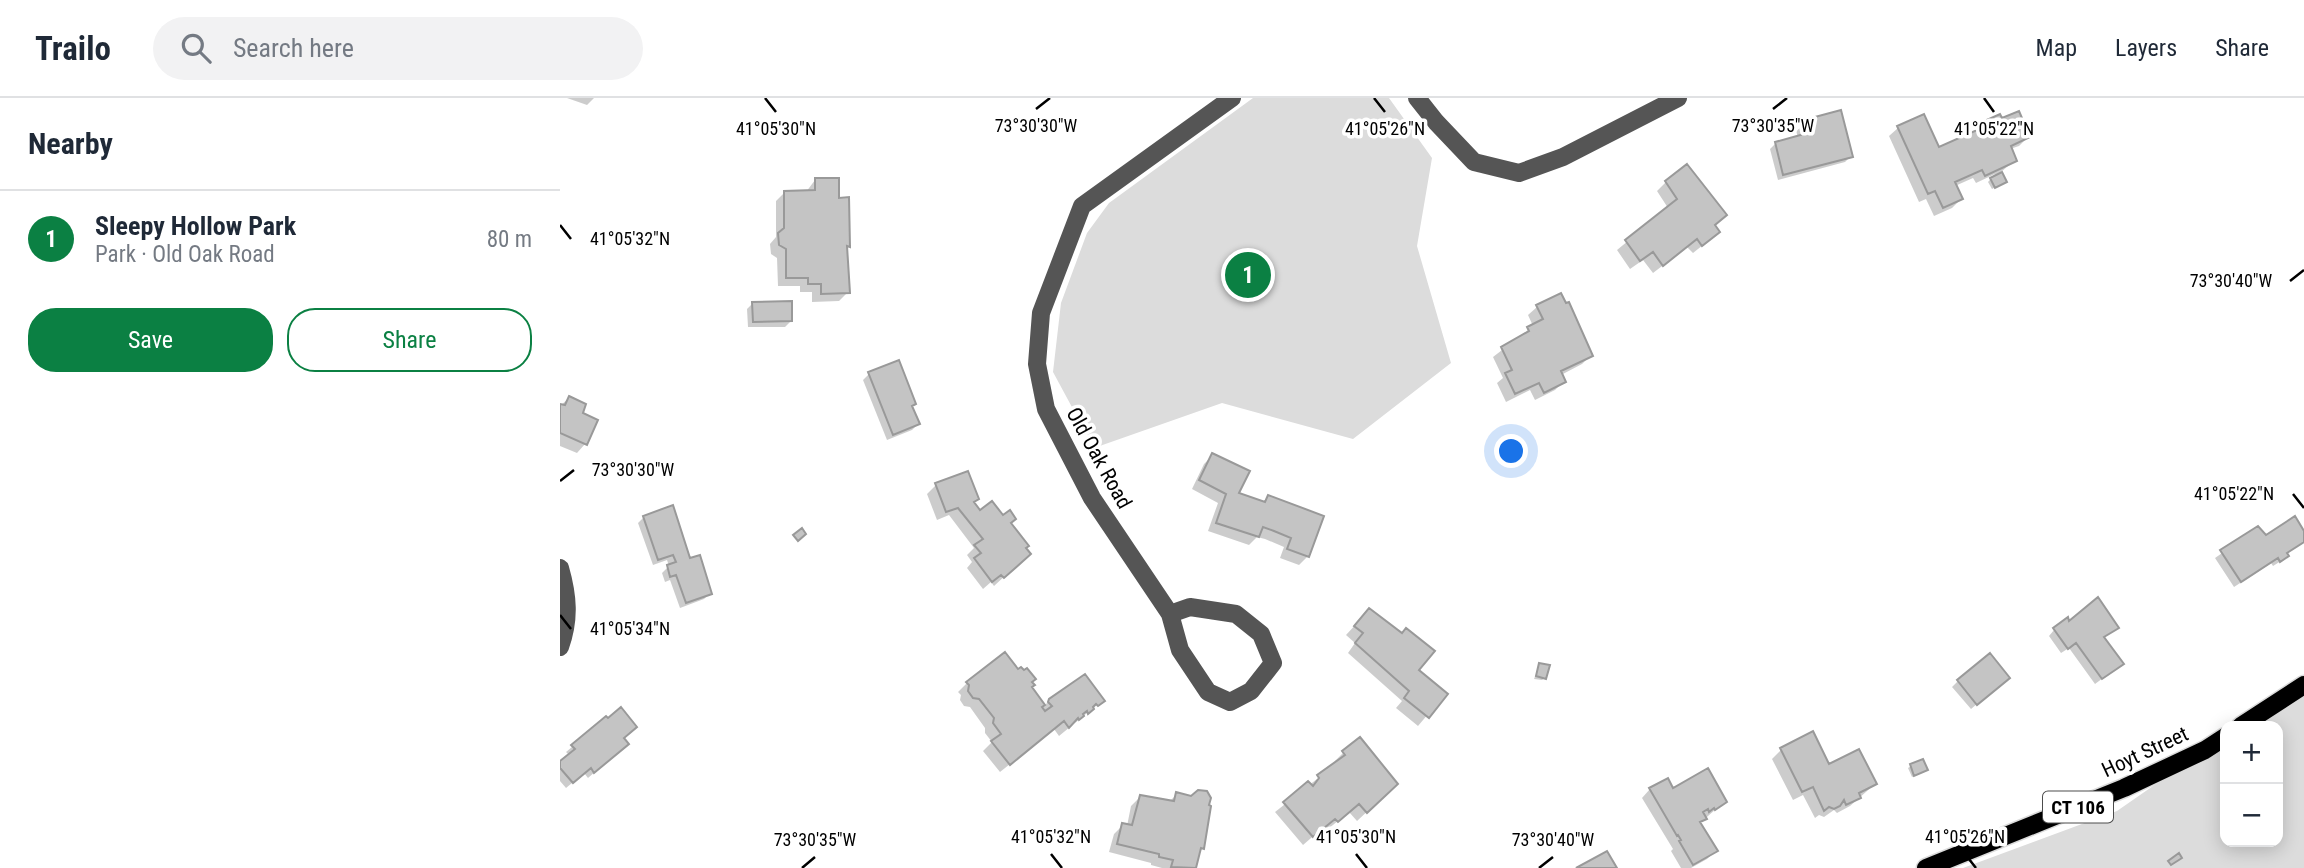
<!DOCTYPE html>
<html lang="en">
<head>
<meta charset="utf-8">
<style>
  body { margin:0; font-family:"Roboto Condensed",sans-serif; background:#f2f2f3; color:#1f2937 }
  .controls { position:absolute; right:21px; bottom:21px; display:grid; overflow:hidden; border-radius:14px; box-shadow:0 4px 18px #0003 }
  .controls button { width:63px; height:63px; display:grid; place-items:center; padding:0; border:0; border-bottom:2px solid #e0e1e3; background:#fff; color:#1f2937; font:35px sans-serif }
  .you { position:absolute; left:952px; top:354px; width:24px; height:24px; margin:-18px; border:5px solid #fff; border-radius:50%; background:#1a73e8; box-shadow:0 0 0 10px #1a73e833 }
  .badge { display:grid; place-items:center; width:46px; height:46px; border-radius:50%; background:#0b8043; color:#fff; font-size:23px; font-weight:700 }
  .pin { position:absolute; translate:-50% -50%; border:4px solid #fff; box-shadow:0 2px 7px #0006 }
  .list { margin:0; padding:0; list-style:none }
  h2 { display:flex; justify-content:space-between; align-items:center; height:91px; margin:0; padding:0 28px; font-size:30px }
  h2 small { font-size:23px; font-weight:400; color:#747a83 }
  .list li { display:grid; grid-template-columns:46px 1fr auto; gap:21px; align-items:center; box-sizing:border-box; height:98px; padding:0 28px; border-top:2px solid #e0e1e3 }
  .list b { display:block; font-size:26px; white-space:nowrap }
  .list p { margin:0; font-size:23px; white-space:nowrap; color:#747a83 }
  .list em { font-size:23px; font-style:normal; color:#747a83 }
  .actions { display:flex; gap:14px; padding:21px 28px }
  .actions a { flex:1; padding:16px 0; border:2px solid #0b8043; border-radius:28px; text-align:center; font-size:24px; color:#0b8043 }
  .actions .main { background:#0b8043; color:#fff }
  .icon { flex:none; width:38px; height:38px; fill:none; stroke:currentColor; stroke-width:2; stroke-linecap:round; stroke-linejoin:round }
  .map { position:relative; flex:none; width:1744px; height:770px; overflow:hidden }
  header { display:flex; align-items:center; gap:42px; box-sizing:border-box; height:98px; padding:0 35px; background:#fff; border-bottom:2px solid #e0e1e3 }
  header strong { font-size:33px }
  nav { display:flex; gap:38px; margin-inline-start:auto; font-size:24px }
  .search { width:490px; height:63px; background:#f2f2f3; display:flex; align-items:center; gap:18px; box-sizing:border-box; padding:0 24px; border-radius:38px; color:#747a83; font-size:26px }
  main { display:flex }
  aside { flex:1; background:#fff }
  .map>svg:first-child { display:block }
</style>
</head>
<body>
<header>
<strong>Trailo</strong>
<div class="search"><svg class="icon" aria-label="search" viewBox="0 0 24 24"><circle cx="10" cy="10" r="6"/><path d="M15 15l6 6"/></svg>Search here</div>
<nav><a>Map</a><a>Layers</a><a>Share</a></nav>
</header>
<main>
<aside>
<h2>Nearby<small></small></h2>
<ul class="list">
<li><span class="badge">1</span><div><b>Sleepy Hollow Park</b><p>Park · Old Oak Road</p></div><em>80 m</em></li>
</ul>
<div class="actions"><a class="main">Save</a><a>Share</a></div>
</aside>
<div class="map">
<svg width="1744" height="770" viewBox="0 0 1744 770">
  <rect width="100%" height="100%" fill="#fff"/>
  <path fill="#dcdcdc" d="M693 0H829L872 60 857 148 891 265 793 341 662 305 534 350 493 274 501 205 527 135 549 105Z
    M1744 586V770H1403L1557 713 1665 638V744H1718V628H1679Z"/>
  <path fill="#0003" d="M7 0H34L27 7Z
    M1252 21 1291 58 1285 64 1218 82 1210 51 1216 45 1238 39 1236 33Z
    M1441 23 1468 39 1459 48 1450 51 1455 62 1441 74 1445 84 1432 91 1428 84 1435 76 1416 85 1413 80 1395 88 1401 101 1392 110 1374 118 1366 101 1359 104 1329 38 1338 30 1378 51 1413 35 1423 25Z
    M255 82 278 101 289 148 285 151 288 194 279 203 252 204V194H240V188H218L217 160 211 156 210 146 216 139V103L225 94H246Z
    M1106 84 1148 143 1133 155 1127 149 1093 175 1083 162 1070 171 1057 152 1108 110 1097 93Z
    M193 205 231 223 225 229H188L187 211Z
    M977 209 1031 257 1022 266 1001 277 1004 283 995 292 975 302 970 292 946 304 937 285 943 280 933 259 973 228 968 217Z
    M309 276 354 306 351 309 358 326 352 332 327 342 303 282Z
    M9 300 20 316 25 346 17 355 0 348V308Z
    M653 357 677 396 702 405 708 399 748 458 739 467 720 460 724 449 705 441 697 439 689 447 648 433 658 405 632 391 644 366Z
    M376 387 413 405 460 464 434 488 431 484 423 491 407 470 412 464 407 457 414 450 389 417 377 422 367 396Z
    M84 419 128 462 150 495 144 501 120 510 110 482 105 484 102 475 109 468 107 462 93 467 78 425Z
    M1734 421 1744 436V443L1726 456 1721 463 1713 468 1711 465 1674 489 1655 460 1698 430 1706 439Z
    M809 512 856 572 885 596 858 628 836 610 842 603 788 555 795 545 786 537Z
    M1557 529 1543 540 1555 571 1535 586 1509 550 1501 555 1489 538 1494 532Z
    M980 567 985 580 982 582 974 581Z
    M457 573 470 584V589L484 608 490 602H543L499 638 494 631 440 674 423 653 432 644 425 635V630L410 609 404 608 400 602 401 597 398 594 407 585Z
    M1398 583 1442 585 1411 611 1392 589Z
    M45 620 62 641 60 652 28 680 24 675 6 690 0 683V665L10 658 6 654 12 649Z
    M1221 652 1268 668 1315 686 1290 708 1277 715 1274 712 1264 719 1259 717 1255 720 1243 697 1233 702 1212 661Z
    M783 655 827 695 797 723 789 714 768 731 765 728 743 747 715 714 776 666 775 663Z
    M1351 668 1366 672 1352 679 1348 670Z
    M1090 691 1113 692 1165 703 1139 726 1156 752 1147 761 1131 770H1121L1111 753 1113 751 1082 700Z
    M617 696 647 731 635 770H602L591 767V765L549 754 554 736 563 727 567 728 571 708 580 699 609 704Z"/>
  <path fill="#c4c4c4" stroke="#999" stroke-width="2" d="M1281 12 1293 59 1223 77 1215 44 1244 36 1241 25 1251 23V20Z
    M1459 13 1470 39 1451 48 1457 63 1425 78 1422 72 1395 84 1403 101 1383 110 1375 93 1368 96 1337 28 1364 16 1379 49 1424 29 1422 24 1440 16 1442 20Z
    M1127 66 1167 117 1155 127 1160 134 1142 148 1137 141 1103 168 1093 154 1080 163 1065 142 1117 101 1105 83Z
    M1442 74 1447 84 1435 90 1430 80Z
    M255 80H279V100L289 99 290 149 287 148 290 195 261 196V186H248V180H226V151L219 147 218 135 224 130V93L255 92Z
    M1001 195 1006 205 1009 204 1033 258 1001 273 1006 284 984 295 979 285 955 296 945 275 952 272 941 249 969 233 967 229 983 221 976 207Z
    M232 203V223L193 224 192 204Z
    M339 262 356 306 352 308 360 326 333 337 308 274Z
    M9 298 26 306 23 315 38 322 27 347 0 335V306L5 307Z
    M652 355 690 373 679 395 705 404 708 397 764 418 749 459 727 451 731 440 714 433 703 429 699 439 656 425 666 396 639 382Z
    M408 373 419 401 414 404 420 412 432 403 443 417 450 412 456 421 451 425 469 448 466 450 471 456 444 480 441 477 432 484 414 460 421 455 414 447 423 441 398 410 386 414 375 385Z
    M113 407 130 460 140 457 152 496 126 505 116 477 110 479 107 467 116 464 113 457 98 462 83 418Z
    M1735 418 1744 433V444L1727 455 1729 458 1720 464 1718 460 1681 484 1660 452 1698 428 1706 437Z
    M242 430 246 436 238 443 233 437Z
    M1538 499 1559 530 1544 539 1564 566 1542 581 1516 545 1508 551 1493 530 1508 519 1509 523Z
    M809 510 842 535 846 530 875 553 859 572 888 596 869 620 844 600 849 593 795 545 803 535 794 528Z
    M445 554 458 571 461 569 464 572 467 570 476 581 472 584 475 587 472 589 485 607 482 609 485 613 492 608 488 604 489 601 525 576 545 603 538 608 536 606 533 609 534 611 528 616 527 613 523 616 524 618 519 622 518 620 509 630 504 623 450 667 431 643 441 636 433 625 434 620 419 601 413 600 408 593 409 587 406 584Z
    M1430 555 1450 580 1417 607 1397 582Z
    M979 565 990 567 986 581 976 578Z
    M61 609 77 629 64 640 69 646 34 675 31 670 13 685 0 670V663L15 651 11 647 46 618 48 620Z
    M1253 633 1269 666 1299 651 1317 686 1299 695 1301 700 1286 707 1284 702 1280 708 1274 711 1269 709 1264 713 1253 689 1242 694 1220 650Z
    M800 639 838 686 807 715 799 706 778 724 775 721 753 739 723 704 748 683 753 688 759 680 757 677 785 657 782 653Z
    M1363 661 1368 672 1354 678 1350 666Z
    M1148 670 1167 704 1155 712 1154 710 1149 714 1148 711 1143 714 1147 721 1140 724 1158 753 1133 767 1119 743 1121 742 1118 737 1117 738 1089 690 1108 680 1113 690Z
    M638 692 647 693 651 700 649 707 651 708 644 751 641 750 636 770 611 769 613 762 599 759V756L557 746 562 725 572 727 580 697 614 703 616 694 631 698Z
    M1047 753 1057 770H1016Z
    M1619 755 1622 760 1611 767 1608 763Z"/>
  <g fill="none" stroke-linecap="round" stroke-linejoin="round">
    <g stroke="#dbdbdb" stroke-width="21">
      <path id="major" d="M1681 628 1744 587
        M1366 770 1564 690 1645 652 1665 639"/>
    </g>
    <path stroke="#555" stroke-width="18" d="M857 0 876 24 914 64 959 75 1003 59 1118 0
      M0 470C8 498 10 521 0 549
      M630 509 676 516 701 536 713 565 691 593 670 604 648 594 620 552 610 516Z
      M610 516 532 400 486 311 477 266 481 215 522 108 672 0"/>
    <use href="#major" stroke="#000" stroke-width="18"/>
  </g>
  <path fill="none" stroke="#000" stroke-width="2.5" d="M205 0 216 14M814 0 825 14M1424 0 1434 14M476 11 490 0M1213 11 1227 0M0 127 11 141M1730 183 1744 172M0 383 14 372M1733 396 1744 410M0 517 11 531M491 756 502 770M796 756 807 770M1405 756 1416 770M242 770 255 759M979 770 993 759"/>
  <g text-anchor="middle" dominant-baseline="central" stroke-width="7" stroke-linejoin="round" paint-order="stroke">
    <rect fill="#fff" stroke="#4c4c4c" stroke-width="2" x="1483" y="693.5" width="70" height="31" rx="5"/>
    <g font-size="19" font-weight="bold" fill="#000">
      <text x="1518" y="709">CT 106</text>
    </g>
    <g font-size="21" fill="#000" stroke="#fff">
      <text transform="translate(539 360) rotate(61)">Old Oak Road</text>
      <text transform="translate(1585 654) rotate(-25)">Hoyt Street</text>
    </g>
  </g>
  <g font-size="18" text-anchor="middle" fill="#000" stroke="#fff" stroke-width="7" stroke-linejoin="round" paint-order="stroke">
    <text x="476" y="34">73°30'30"W</text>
    <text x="1213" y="34">73°30'35"W</text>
    <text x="216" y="37">41°05'30"N</text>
    <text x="825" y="37">41°05'26"N</text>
    <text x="1434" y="37">41°05'22"N</text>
    <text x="70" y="147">41°05'32"N</text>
    <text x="1671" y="189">73°30'40"W</text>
    <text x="73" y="378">73°30'30"W</text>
    <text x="1674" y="402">41°05'22"N</text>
    <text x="70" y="537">41°05'34"N</text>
    <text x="491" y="745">41°05'32"N</text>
    <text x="796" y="745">41°05'30"N</text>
    <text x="1405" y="745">41°05'26"N</text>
    <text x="255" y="748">73°30'35"W</text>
    <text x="993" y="748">73°30'40"W</text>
  </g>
</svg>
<div class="controls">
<button>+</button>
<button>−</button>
</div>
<div class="you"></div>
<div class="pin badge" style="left:688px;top:177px">1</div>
</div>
</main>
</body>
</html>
